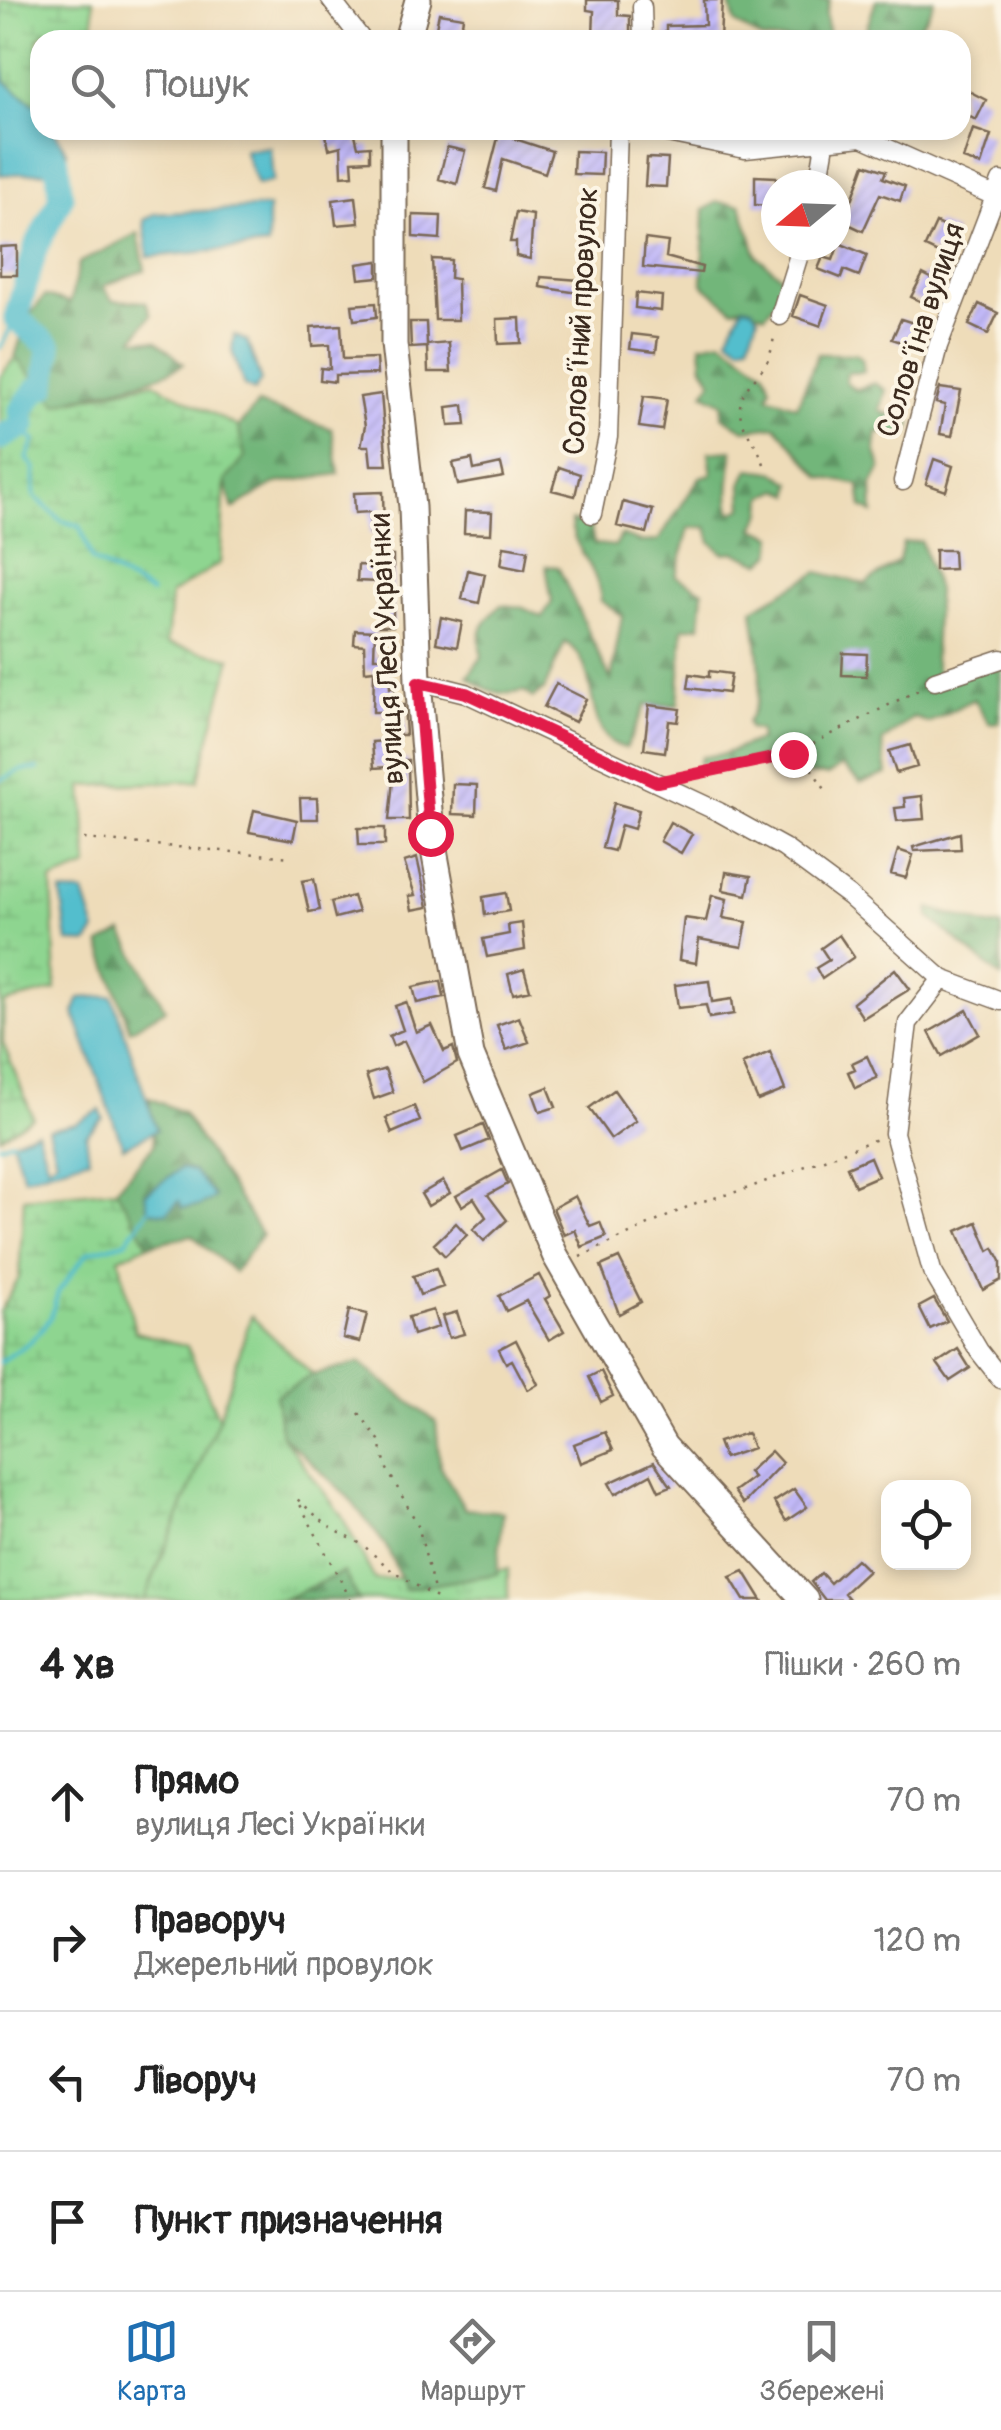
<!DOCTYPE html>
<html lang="uk">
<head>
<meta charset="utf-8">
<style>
  body { margin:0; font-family:Pangolin,sans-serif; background:#f2f2f2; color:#222 }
  .controls { position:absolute; right:30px; bottom:30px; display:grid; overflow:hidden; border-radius:20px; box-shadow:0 5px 15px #0003 }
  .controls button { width:90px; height:90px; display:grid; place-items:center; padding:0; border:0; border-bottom:2px solid #e0e0e0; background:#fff; color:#222; font:50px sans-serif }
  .compass { position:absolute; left:761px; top:170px; width:90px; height:90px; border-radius:50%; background:#fff; box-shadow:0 5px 15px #0003; rotate:251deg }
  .stop { position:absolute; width:30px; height:30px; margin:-22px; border:8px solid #e11d48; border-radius:50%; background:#fff }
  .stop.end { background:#e11d48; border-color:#fff; box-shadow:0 2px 10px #0008 }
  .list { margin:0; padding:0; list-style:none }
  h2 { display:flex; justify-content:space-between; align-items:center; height:130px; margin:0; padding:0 40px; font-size:42px }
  h2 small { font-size:32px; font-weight:400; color:#767676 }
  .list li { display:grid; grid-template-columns:65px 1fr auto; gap:30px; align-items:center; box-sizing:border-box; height:140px; padding:0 40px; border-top:2px solid #e0e0e0 }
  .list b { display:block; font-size:38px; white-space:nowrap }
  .list p { margin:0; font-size:32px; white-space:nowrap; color:#767676 }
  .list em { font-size:32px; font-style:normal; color:#767676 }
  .icon { flex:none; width:55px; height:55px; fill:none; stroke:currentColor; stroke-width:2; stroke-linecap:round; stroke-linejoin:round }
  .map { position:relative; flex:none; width:1001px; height:1600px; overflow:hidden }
  .search { position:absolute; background:#fff; box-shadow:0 5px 15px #0003; left:30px; right:30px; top:30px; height:110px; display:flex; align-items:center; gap:25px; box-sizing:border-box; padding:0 35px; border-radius:30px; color:#767676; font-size:38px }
  .sheet { height:690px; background:#fff }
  nav { display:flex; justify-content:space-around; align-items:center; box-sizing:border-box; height:140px; border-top:2px solid #e0e0e0; background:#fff; font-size:28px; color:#767676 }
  nav a { display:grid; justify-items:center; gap:5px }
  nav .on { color:#1f6fb2 }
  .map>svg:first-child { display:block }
</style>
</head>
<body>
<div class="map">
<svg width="1001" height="1600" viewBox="0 0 1001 1600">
  <defs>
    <pattern id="grass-tufts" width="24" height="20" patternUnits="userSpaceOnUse" patternTransform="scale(2.5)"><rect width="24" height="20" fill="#8ed590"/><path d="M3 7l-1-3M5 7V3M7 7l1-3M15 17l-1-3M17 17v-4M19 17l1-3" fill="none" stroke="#7bb77c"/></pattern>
    <pattern id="forest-firs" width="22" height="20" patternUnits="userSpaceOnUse" patternTransform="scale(2.5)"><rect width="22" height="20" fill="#72b67a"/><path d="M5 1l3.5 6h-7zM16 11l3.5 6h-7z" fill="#5f9463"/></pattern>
    <pattern id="wetland-marsh" width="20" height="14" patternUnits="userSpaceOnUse" patternTransform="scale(2.5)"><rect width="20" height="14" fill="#8ed590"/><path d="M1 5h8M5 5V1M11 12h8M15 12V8" fill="none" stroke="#7bb77c"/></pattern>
    <pattern id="building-hatch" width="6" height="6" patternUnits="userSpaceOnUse" patternTransform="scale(2.5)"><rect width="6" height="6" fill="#c3baf9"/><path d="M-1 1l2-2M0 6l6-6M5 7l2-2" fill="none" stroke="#a8a0d5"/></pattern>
  </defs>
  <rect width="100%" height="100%" fill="#fcf5e5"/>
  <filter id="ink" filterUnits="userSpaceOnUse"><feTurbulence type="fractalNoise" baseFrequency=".01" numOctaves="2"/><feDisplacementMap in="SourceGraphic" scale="20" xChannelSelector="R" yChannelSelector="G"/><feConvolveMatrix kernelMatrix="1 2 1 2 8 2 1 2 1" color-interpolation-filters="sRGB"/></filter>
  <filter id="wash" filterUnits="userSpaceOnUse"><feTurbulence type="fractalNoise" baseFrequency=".0048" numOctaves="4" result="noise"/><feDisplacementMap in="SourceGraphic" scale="40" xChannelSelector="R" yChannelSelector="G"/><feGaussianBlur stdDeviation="2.25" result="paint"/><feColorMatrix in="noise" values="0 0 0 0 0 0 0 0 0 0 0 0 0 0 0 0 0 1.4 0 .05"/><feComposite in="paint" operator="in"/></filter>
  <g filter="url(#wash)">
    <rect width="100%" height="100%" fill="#eedcb9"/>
    <path fill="url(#grass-tufts)" stroke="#648057" stroke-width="2.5" d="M251 1316 313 1375 276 1396 281 1434 341 1515 375 1580 508 1569V1600H144L219 1418Z"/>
    <path fill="url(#forest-firs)" stroke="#56704c" stroke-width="2.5" d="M729 0H830L826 14 829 40H763L735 23Z
      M876 0H934C921 38 899 40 863 40Z
      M717 202 741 205 757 256 789 283 765 315 743 306 733 309 702 284 704 210Z
      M138 233 145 270 103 286 112 300 146 302 151 315 134 338 157 341 184 364C144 387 100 388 57 405L15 357 27 318 45 296 70 303 79 263Z
      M722 340 765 371 771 387 768 396 797 406 818 354H856L862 359 864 372 847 373 845 381 855 390 874 383 886 390 880 411 912 423 908 434 877 432 875 448 881 468 872 485 873 513 862 507 859 485 821 477 776 426 744 430 722 416 723 403 704 393 712 381 703 366 701 344Z
      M258 404 332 429 339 474 277 483 233 509 225 481 245 457 238 427Z
      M732 450C733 471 725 495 732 513L743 508 742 484 749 469 774 472 792 483 791 495 780 489 764 497 763 512 754 528 774 536 772 554 761 563 735 552 723 553 711 542 707 527 689 528 676 576 703 591 700 626 683 628 678 705H646L626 748C578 739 605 665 565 642L544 690 533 698 524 691C501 697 485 691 468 676L482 657C475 631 483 623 501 605L521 607 542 617 552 602 546 566 558 567 611 680 622 615 601 601C598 566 572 548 571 521L590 526 594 544 615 546 621 535 640 542 658 541 700 477 712 474 709 452Z
      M921 541 937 590 934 659 938 678 1001 661 999 722 989 723 974 699 928 723 913 717 882 742 887 774 861 783 842 766 828 775 802 774 791 751 729 765 699 763 702 757 724 754 759 740 760 731 749 728 747 721C770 696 756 642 753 609L818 572 865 584 899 561 903 543Z
      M930 908 988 926H1001V977L929 917Z
      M123 932 165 1009 130 1030 100 944Z
      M149 1098 182 1112 262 1235 234 1272 192 1235 148 1245 116 1189 154 1145Z
      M359 1363 436 1422 440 1466 465 1509 503 1512 497 1574 405 1589 386 1546 349 1498 281 1434 276 1396 313 1375Z
      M344 1572 358 1600H282Z"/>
    <path fill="url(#wetland-marsh)" stroke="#648057" stroke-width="2.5" d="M0 0H93L94 27 45 33 38 39 40 109 5 81Z
      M15 357 57 404 153 382 238 427 245 457 225 481 220 563 171 594 167 644 231 658 198 781 83 786 88 867 52 881 56 990 4 1003 3 1043 33 1117 0 1137V377Z
      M116 1189 148 1245 119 1258 135 1332 187 1346 219 1418 144 1600H0V1312L19 1278 24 1198Z"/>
    <path fill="#52becd" stroke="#467476" stroke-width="2.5" d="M0 8 5 81 40 109V130H54L67 152 47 172 0 175Z
      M270 147 273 181 257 185 244 150Z
      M268 207V246L148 257 144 220 154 214Z
      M743 306 753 308 758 317 749 343 741 346 728 337Z
      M234 335 247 341 261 381 254 391 244 386 232 351Z
      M61 892 84 893 96 931 88 943 68 942Z
      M112 996 157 1130 123 1147 74 1013 80 998Z
      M100 1110 103 1118 86 1135 89 1158 24 1178 12 1141 37 1131 48 1166 56 1160 48 1129 76 1123Z
      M181 1168 193 1171 215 1197 200 1206 182 1208 179 1201 167 1213 148 1211 145 1194Z"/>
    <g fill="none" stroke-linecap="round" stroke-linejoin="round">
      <path stroke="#52becd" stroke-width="4" d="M0 348 16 318
        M24 425 32 426 28 436 35 440 27 459 35 468 34 496 62 521 80 526 92 560 151 593
        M0 780 21 770 38 769
        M0 1145 12 1141
        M0 1362 30 1342 50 1319 58 1292 88 1252 126 1242 148 1211"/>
      <path stroke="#52becd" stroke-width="25" d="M0 100 57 162 61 198 36 247 16 318 50 347 45 386 36 390 21 411 24 425 0 438"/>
    </g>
    <g id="blocks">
      <path fill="url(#building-hatch)" d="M587 0H618V15L630 16V37L593 36 594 11 587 10Z
        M704 0H722L720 40H666V26L705 25Z
        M439 13 463 17 460 37 435 32Z
        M961 87 986 100 976 120 961 112Z
        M973 129 991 135 981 165 963 159Z
        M325 130H354L358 147 370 146V160L352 161 353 175 342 176 341 146 329 149Z
        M500 130H518L515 139 552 151 545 173 503 159 496 191 485 188Z
        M447 147 465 151 457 184 439 179Z
        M574 151 602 152 601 175 573 174Z
        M647 158 668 159 666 187 645 186Z
        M865 164 886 171 883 178 905 186 900 201 880 194 863 231 844 222Z
        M755 176 776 177V206L755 205Z
        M356 197 359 223 336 225 333 200Z
        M516 212 533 215 530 259 516 256V242H510Z
        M413 215 441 216 440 239 413 237Z
        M936 223 955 232 944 256 925 247Z
        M645 239 668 242 666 257 702 267 701 273 643 267Z
        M839 243 867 255 859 276 844 270 841 278 818 269 823 257 833 260Z
        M17 246V275H0V247Z
        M432 259 451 260 450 278 457 279 458 320H435Z
        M378 261V277L359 279 357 264Z
        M923 274 941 283 930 306 911 297Z
        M541 277 592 281 591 295 540 287Z
        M636 293 662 296 661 311 635 308Z
        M800 295 828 305 821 326 793 316Z
        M376 303 377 317 354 320 352 305Z
        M979 304 998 313 988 334 969 325Z
        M520 318 521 343 498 344 497 319Z
        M901 319 923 326 916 347 892 339Z
        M410 322H426L427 345 449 343 451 372H428L427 347 411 348Z
        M341 325 343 359 376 358 377 374 335 375V382L320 380 321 368 330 369 329 345 312 346 311 327Z
        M632 334 658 337 656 352 630 349Z
        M940 388 961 391 952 436 940 434 945 405 936 403Z
        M381 394 387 465H371L369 446H361L365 426 360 397Z
        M644 396 667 399 662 430 639 427Z
        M464 405 466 425 449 426 447 407Z
        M472 459 474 470 501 464 504 477 458 485 453 463Z
        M934 459 953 466 946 491 926 484Z
        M559 467 580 474 575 496 552 490Z
        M383 492 384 532 370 533V512L355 513 354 493Z
        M623 502 653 510 647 533 617 526Z
        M465 511 492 512 491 534 464 533Z
        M504 546 528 550 525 570 501 565Z
        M935 550H953L954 569 935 570Z
        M376 555 393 556V626H377L378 582 357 581 358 565 376 566Z
        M468 570 485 574 479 603 462 599Z
        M441 617 462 622 457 647 436 643Z
        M355 630 375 631 374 657H389L390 688H395L394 705H404L406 735H386L385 712H373L374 670 365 671 364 645 354 644Z
        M843 653 867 654 866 676 842 675Z
        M709 671 731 674 728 693 688 688 690 674 709 677Z
        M556 684 586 699 575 722 544 707Z
        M649 705 680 709 678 722 669 721 665 752 644 749Z
        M386 741 388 767 374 768 372 742Z
        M910 745 917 767 896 773 889 751Z
        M395 760H408L409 820H389Z
        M453 784 477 785 476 815 452 814Z
        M922 796 924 819 897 821 895 808 905 807 904 798Z
        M300 798H317L318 819H301Z
        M614 803 639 810 634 829 621 825 614 851 602 848Z
        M254 810 297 820 293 840 249 832Z
        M670 822 692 834 681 853 660 841Z
        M358 828H385V845H359Z
        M960 833 961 849 914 851 913 847Z
        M898 850 913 855 906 878 891 874Z
        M417 858 428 907 412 910 409 896 415 895 404 862Z
        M726 872 751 876 747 895 723 890Z
        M314 879 320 910 309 912 302 881Z
        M506 893 509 911 485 915 483 897Z
        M712 895 727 899 723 918 747 922 742 947 699 939 696 963 679 960 684 918 706 921Z
        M353 896 358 912 335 918 331 902Z
        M522 923 525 950 487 957 483 939 509 934 508 925Z
        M839 935 854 957 822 979 816 968 829 960 821 948Z
        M524 969 530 990 513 994 508 974Z
        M895 969 910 989 863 1018 853 1003Z
        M441 981 444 997 417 1003 413 987Z
        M709 981 712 1002 732 999 734 1014 709 1018 706 1005 678 1008 675 985Z
        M406 1002 416 1032 432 1025 444 1051 453 1047 457 1063 423 1082 404 1041 393 1046 389 1036 403 1030 395 1006Z
        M967 1010 980 1034 942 1056 929 1032Z
        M519 1017 529 1042 506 1050 497 1025Z
        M770 1052 785 1090 758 1101 742 1064Z
        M867 1056 877 1078 855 1088 848 1072 855 1069 852 1063Z
        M385 1069 393 1092 374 1099 366 1075Z
        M548 1087 556 1107 540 1112 533 1093Z
        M614 1090 636 1121 611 1139 589 1108Z
        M414 1106 420 1121 392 1133 386 1118Z
        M483 1125 489 1140 463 1151 457 1136Z
        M870 1157 878 1176 855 1186 847 1167Z
        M502 1170 508 1184 488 1195 507 1220 484 1241 473 1229 486 1217 474 1198 462 1206 456 1196Z
        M443 1181 450 1193 428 1206 421 1194Z
        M575 1196 590 1226 600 1222 606 1237 582 1247 575 1230 564 1235 553 1208Z
        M977 1222 989 1251 994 1248 1001 1261V1280L983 1290 957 1231Z
        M456 1223 467 1235 445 1256 434 1244Z
        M619 1258 641 1302 619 1314 601 1266Z
        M436 1268 443 1287 420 1295 413 1276Z
        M539 1275 550 1296 545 1299 564 1331 549 1340 526 1301 506 1311 499 1296Z
        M934 1299 947 1321 930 1329 919 1307Z
        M349 1310 367 1314 360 1342 343 1338Z
        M433 1310 438 1327 413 1335 408 1317Z
        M457 1312 464 1334 449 1338 442 1316Z
        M516 1340 538 1384 528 1390 512 1360 506 1363 499 1349Z
        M958 1349 970 1368 950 1381 937 1363Z
        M601 1371 613 1396 601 1402 589 1377Z
        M605 1432 613 1450 581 1463 574 1444Z
        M747 1433 753 1448 724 1458 718 1442Z
        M771 1451 782 1463 743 1504 734 1491 753 1477 748 1472Z
        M654 1462 671 1486 659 1491 651 1474 615 1494 609 1483Z
        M794 1489 807 1507 786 1521 774 1502Z
        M856 1559 868 1571 844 1593 850 1600H825L811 1582 821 1573 830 1583Z
        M744 1571 762 1600H744L730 1577Z"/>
    </g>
  </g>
  <g filter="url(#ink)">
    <use href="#blocks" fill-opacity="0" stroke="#7a6854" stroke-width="2.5"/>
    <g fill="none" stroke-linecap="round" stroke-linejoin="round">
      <g stroke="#7a6854" stroke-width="21">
        <path id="street" d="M331 0 362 40
          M642 7 643 40
          M653 130 745 149 862 137 1001 199
          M818 185 825 144
          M780 316 802 245
          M903 481 938 346 1001 181
          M592 514 608 437 618 130
          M418 681 466 693 719 812 784 848 849 896 942 979 1001 1001
          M935 681 1001 659
          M942 979 908 1023 894 1133 932 1271 979 1351 1001 1379"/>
      </g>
      <g stroke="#7a6854" stroke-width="29">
        <path id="secondary" d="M407 40 418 0
          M394 130V344L412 507 418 681 431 833 471 1055 555 1255 664 1446 805 1600"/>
      </g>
      <path stroke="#7a6854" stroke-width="2.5" stroke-dasharray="2.5 8" stroke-linecap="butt" d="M764 464C758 446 748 436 742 421 733 395 755 381 766 364 771 356 773 342 775 332
        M800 751 828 794
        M681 777 793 754 920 689
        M84 839 292 857
        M580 1257 696 1203 743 1190 879 1138
        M359 1413 379 1440 387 1469 418 1525 435 1594
        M351 1600 297 1499 329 1527 363 1545 391 1570 440 1600"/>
      <use href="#street" stroke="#fff" stroke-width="18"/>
      <use href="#secondary" stroke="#fff" stroke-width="25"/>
    </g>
  </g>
  <g fill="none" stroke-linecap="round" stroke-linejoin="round" filter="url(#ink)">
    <path stroke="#e11d48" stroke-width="12" d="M430 833 418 682 466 693 657 782 793 754"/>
  </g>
  <g text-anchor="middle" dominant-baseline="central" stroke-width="8" stroke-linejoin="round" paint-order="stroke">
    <g font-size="30" fill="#3b2a1e" stroke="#fcf5e5">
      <text transform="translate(581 321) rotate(-87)">Соловʼїний провулок</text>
      <text transform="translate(921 330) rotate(-72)">Соловʼїна вулиця</text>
      <text transform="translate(387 649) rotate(-93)">вулиця Лесі Українки</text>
    </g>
  </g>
</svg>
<div class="controls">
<button><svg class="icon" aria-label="locate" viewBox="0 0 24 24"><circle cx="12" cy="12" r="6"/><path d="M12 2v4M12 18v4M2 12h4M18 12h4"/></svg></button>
</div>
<svg class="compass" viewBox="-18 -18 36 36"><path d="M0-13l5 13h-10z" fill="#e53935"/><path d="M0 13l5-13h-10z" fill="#767676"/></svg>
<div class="stop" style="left:430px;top:833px"></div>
<div class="stop end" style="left:793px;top:754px"></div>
<div class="search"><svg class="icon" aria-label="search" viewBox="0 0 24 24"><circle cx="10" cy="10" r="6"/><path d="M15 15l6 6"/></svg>Пошук</div>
</div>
<section class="sheet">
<h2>4 хв<small>Пішки · 260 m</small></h2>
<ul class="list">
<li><svg class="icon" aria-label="ahead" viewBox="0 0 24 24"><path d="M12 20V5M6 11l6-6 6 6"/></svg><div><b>Прямо</b><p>вулиця Лесі Українки</p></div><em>70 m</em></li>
<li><svg class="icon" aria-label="right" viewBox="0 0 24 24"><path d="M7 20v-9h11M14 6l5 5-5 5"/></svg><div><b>Праворуч</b><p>Джерельний провулок</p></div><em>120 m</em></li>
<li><svg class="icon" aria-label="left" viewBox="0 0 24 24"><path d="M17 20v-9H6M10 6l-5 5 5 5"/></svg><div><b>Ліворуч</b></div><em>70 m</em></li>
<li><svg class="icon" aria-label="arrive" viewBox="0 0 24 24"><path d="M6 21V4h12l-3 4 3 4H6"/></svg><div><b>Пункт призначення</b></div></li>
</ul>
</section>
<nav>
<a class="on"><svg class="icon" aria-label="map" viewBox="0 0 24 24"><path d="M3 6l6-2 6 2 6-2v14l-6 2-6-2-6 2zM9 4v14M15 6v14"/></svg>Карта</a>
<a><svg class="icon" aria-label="directions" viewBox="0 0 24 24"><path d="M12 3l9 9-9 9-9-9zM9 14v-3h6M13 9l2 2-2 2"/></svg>Маршрут</a>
<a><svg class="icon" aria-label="saved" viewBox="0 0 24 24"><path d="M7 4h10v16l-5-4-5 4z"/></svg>Збережені</a>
</nav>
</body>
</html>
